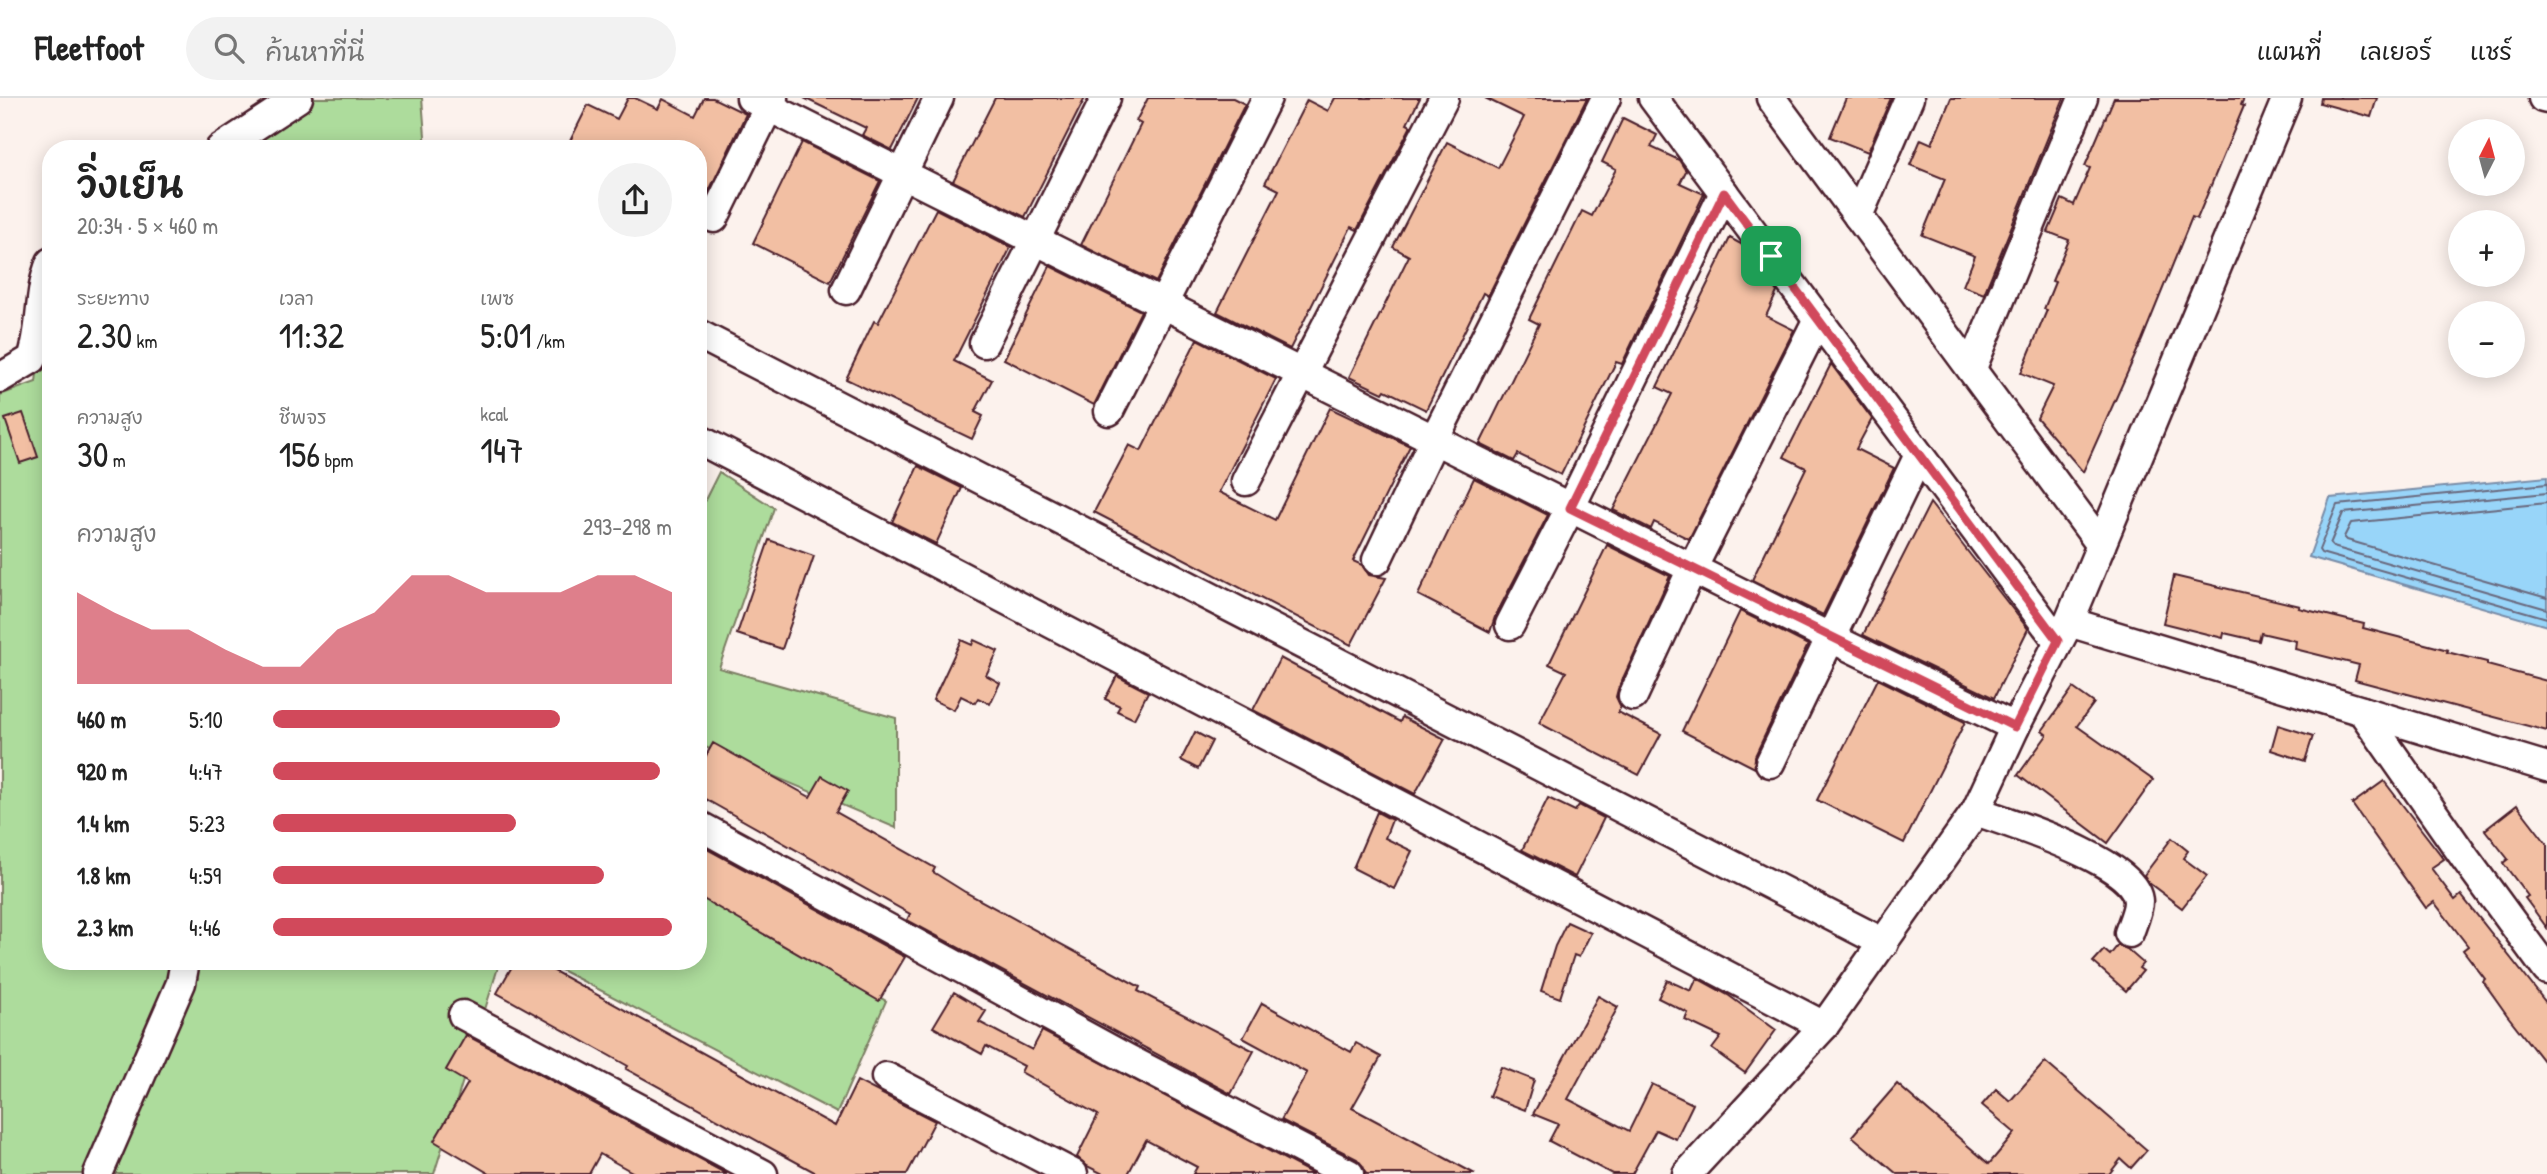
<!DOCTYPE html>
<html lang="th">
<meta charset="utf-8">
<style>
body{margin:0;font-family:"Patrick Hand","Playpen Sans Thai",sans-serif;background:#f2f2f2;color:#222;height:100vh;display:flex;flex-direction:column;font-size:26px;white-space:nowrap}
*{box-sizing:border-box;margin:0}
p{font-size:23px;color:#767676}
.icon{flex:none;width:38px;height:38px;fill:none;stroke:currentColor;stroke-width:2;stroke-linecap:round;stroke-linejoin:round}
.map{position:relative;flex:1;overflow:hidden}
.drawer{position:absolute;left:42px;top:42px;width:665px;height:830px;display:flex;flex-direction:column;background:#fff;border-radius:28px;box-shadow:0 4px 18px #0003}
.drawer>*{flex:none}
.needle{width:46px;rotate:6deg}
.tools{position:absolute;left:2448px;top:21px;display:grid;gap:14px}
.tools a{display:grid;place-items:center;width:77px;height:77px;border-radius:50%;background:#fff;box-shadow:0 4px 18px #0003;font-size:35px}
.pin{position:absolute;display:grid;place-items:center;width:60px;height:60px;color:#fff;margin:-30px;border-radius:14px;box-shadow:0 4px 10px #0006}
.round{display:grid;place-items:center;flex:none;width:74px;height:74px;border-radius:37px;background:#f2f2f2}
.headline{display:flex;align-items:center;justify-content:space-between;height:119px;padding:0 35px}
h1{font-size:38px;font-weight:600;line-height:52px}
.metrics{display:grid;grid-template-columns:repeat(3,1fr);gap:10px;height:119px;padding:7px 35px}
.metrics div{display:grid;align-content:center}
.metrics b{font-size:35px;font-weight:600}
.metrics small{font-size:19px;font-weight:400}
.metrics p{font-size:19px}
.chart{height:196px;padding:14px 35px}
.chart p{display:flex;justify-content:space-between}
.chart svg{width:100%;height:126px;margin-top:7px;fill:#d1495b;opacity:.7}
ul{padding:0 35px;list-style:none;font-size:23px}
li{display:grid;grid-template-columns:112px 84px 1fr;align-items:center;height:52px}
li i{height:18px;border-radius:9px;background:#d1495b}
header{display:flex;align-items:center;gap:42px;box-sizing:border-box;height:98px;padding:0 35px;background:#fff;border-bottom:2px solid #e0e0e0}
header strong{font-size:33px}
nav{display:flex;gap:38px;margin-inline-start:auto;font-size:24px}
.search{width:490px;height:63px;background:#f2f2f2;display:flex;align-items:center;gap:18px;box-sizing:border-box;padding:0 24px;border-radius:38px;color:#767676;font-size:26px}
.map>svg:first-child{display:block}
.green{fill:#addc9c;stroke:#7c7e64;stroke-width:2}
.water{fill:#98d5f9;stroke:#798ca7;stroke-width:2}
.lines{fill:none;stroke-linecap:round;stroke-linejoin:round}
.shore{stroke:#69687d;stroke-width:2}
.building{fill:#f2bfa3;stroke:#4a1f2b;stroke-width:2}
.minor-casing{stroke:#4a1f2b;stroke-width:33}
.minor{stroke:#fff;stroke-width:28}
.route-casing{stroke:#fff;stroke-width:14}
.route{stroke:#d1495b;stroke-width:9}
</style>
<header>
<strong>Fleetfoot</strong>
<div class="search"><svg class="icon" aria-label="search" viewBox="0 0 24 24"><circle cx="10" cy="10" r="6"/><path d="M15 15l6 6"/></svg>ค้นหาที่นี่</div>
<nav><a>แผนที่</a><a>เลเยอร์</a><a>แชร์</a></nav>
</header>
<div class="map">
<svg width="2547" height="1076" viewBox="0 0 2547 1076">
<rect width="100%" height="100%" fill="#fcf2ed"/>
<filter id="ink" filterUnits="userSpaceOnUse"><feTurbulence type="fractalNoise" baseFrequency=".0143" numOctaves="2"/><feDisplacementMap in="SourceGraphic" scale="14" xChannelSelector="R" yChannelSelector="G"/><feConvolveMatrix kernelMatrix="1 2 1 2 8 2 1 2 1" color-interpolation-filters="sRGB"/></filter>
<g filter="url(#ink)">
<g class="green">
<polygon points="300,0 422,0 426,51 223,51"/>
<polygon points="50,165 51,863 500,863 434,1076 0,1076 0,297 36,284"/>
<polygon points="719,374 774,410 719,570 896,620 896,730 698,646 698,416"/>
<polygon points="698,793 886,903 837,1015 544,863 698,863"/>
</g>
<polygon class="water" points="2547,379 2547,528 2309,459 2330,400"/>
<g class="lines">
<g class="shore">
<polyline points="2547,386 2337,407 2319,452 2321,455 2547,520"/>
<polyline points="2547,395 2343,415 2330,446 2333,449 2547,511"/>
<polyline points="2547,405 2351,425 2344,439 2347,442 2547,500"/>
</g>
</g>
<g class="building">
<polygon points="628,0 635,0 658,11 663,1 695,18 704,0 713,0 746,16 698,116 698,51 566,51 588,7 617,21"/>
<polygon points="804,0 918,0 892,52 862,37 866,30"/>
<polygon points="995,0 1085,0 1025,119 953,83"/>
<polygon points="1148,0 1233,0 1245,6 1156,184 1081,147 1141,26 1136,23"/>
<polygon points="1335,0 1420,0 1407,26 1411,28 1357,132 1351,129 1290,251 1217,214 1279,92 1265,85 1307,2 1328,13"/>
<polygon points="1485,0 1587,0 1488,198 1483,195 1426,312 1385,292 1383,295 1349,279 1409,158 1393,149 1447,44 1498,70 1524,19"/>
<polygon points="1846,0 1891,0 1868,54 1830,39"/>
<polygon points="1951,0 2064,0 1984,196 1963,188 1975,158 1922,137 1945,81 1910,67 1921,41 1932,46"/>
<polygon points="2114,0 2244,0 2241,7 2244,8 2197,121 2192,119 2142,242 2083,374 2037,320 2053,288 2021,275 2047,212 2044,211 2055,184 2052,183 2069,142 2048,134 2062,101 2074,107 2090,70 2085,68"/>
<polygon points="2321,0 2377,0 2371,19 2320,5"/>
<polygon points="1623,20 1657,37 1651,49 1679,62 1686,73 1680,85 1704,96 1622,266 1616,264 1561,377 1518,356 1514,363 1480,346 1539,226 1529,221 1582,113 1592,118 1616,71 1602,64"/>
<polygon points="802,44 880,83 830,184 753,145"/>
<polygon points="936,111 1011,149 954,263 992,282 975,314 983,318 972,341 846,281 874,223 878,225"/>
<polygon points="1730,140 1741,146 1777,194 1766,218 1794,232 1689,441 1654,424 1651,431 1613,412 1672,296 1657,289"/>
<polygon points="1050,168 1141,213 1094,307 1004,261"/>
<polygon points="1197,241 1276,281 1219,394 1275,422 1330,310 1410,348 1353,463 1362,467 1369,477 1386,480 1351,547 1094,414 1129,347 1141,353"/>
<polygon points="1831,266 1872,321 1856,351 1894,370 1823,517 1752,482 1806,370 1784,359"/>
<polygon points="23,315 38,359 20,365 5,321"/>
<polygon points="918,368 962,390 936,446 892,424"/>
<polygon points="1474,380 1548,417 1495,519 1490,534 1418,497"/>
<polygon points="1930,405 2028,531 1994,600 1863,537"/>
<polygon points="769,442 814,458 782,551 737,536"/>
<polygon points="1607,447 1670,478 1618,591 1616,599 1621,609 1618,614 1661,636 1639,677 1539,625 1566,574 1549,566"/>
<polygon points="2174,478 2300,508 2299,510 2364,526 2363,530 2448,552 2447,554 2487,564 2487,567 2547,583 2547,633 2355,582 2359,567 2295,551 2296,543 2261,535 2259,543 2224,535 2223,540 2163,525"/>
<polygon points="1740,513 1808,547 1755,658 1755,670 1682,633"/>
<polygon points="961,542 972,547 974,542 998,553 986,577 1000,585 990,606 978,600 975,605 961,598 954,612 933,602"/>
<polygon points="1280,560 1400,624 1402,619 1445,641 1415,696 1253,612"/>
<polygon points="1117,578 1148,594 1134,621 1117,613 1120,608 1105,601"/>
<polygon points="1878,581 1965,624 1904,745 1817,702"/>
<polygon points="2073,590 2094,605 2077,628 2153,682 2108,745 2018,677 2047,637 2042,633"/>
<polygon points="2278,627 2313,638 2305,663 2271,652"/>
<polygon points="1195,634 1212,643 1198,671 1181,662"/>
<polygon points="713,645 810,699 822,678 848,693 836,714 935,770 933,774 965,794 1140,889 1138,893 1254,953 1231,996 907,822 910,816 698,697 698,672"/>
<polygon points="2384,683 2444,761 2431,770 2455,802 2461,797 2547,906 2547,968 2507,917 2483,883 2485,881 2463,852 2468,848 2434,804 2426,810 2352,706"/>
<polygon points="1548,700 1575,713 1579,707 1604,720 1575,779 1522,752"/>
<polygon points="2517,707 2547,746 2547,830 2525,800 2528,798 2503,765 2508,761 2485,732"/>
<polygon points="1377,714 1392,722 1385,740 1412,753 1394,791 1353,770"/>
<polygon points="2172,740 2188,753 2183,760 2207,778 2182,810 2149,785 2144,777"/>
<polygon points="698,746 905,859 879,903 698,798"/>
<polygon points="1567,824 1591,835 1579,859 1574,857 1560,900 1541,893 1555,848"/>
<polygon points="2118,847 2127,851 2143,865 2139,870 2143,873 2126,893 2093,864 2104,852 2110,857"/>
<polygon points="515,863 536,863 835,1028 857,983 935,1023 907,1076 818,1076 626,971 628,968 497,895"/>
<polygon points="1697,880 1728,897 1776,932 1745,975 1712,951 1721,939 1685,922 1688,915 1658,900 1667,882 1691,893"/>
<polygon points="954,894 986,913 979,924 1032,952 1042,933 1313,1076 1193,1076 1197,1069 1146,1042 1128,1076 1103,1076 1087,1068 1077,1059 1098,1017 1021,974 1024,968 986,948 982,956 933,929"/>
<polygon points="1598,898 1618,909 1568,1001 1629,1033 1652,986 1693,1006 1676,1041 1656,1032 1632,1076 1612,1076 1549,1043 1558,1026 1533,1016"/>
<polygon points="1262,905 1351,954 1356,945 1381,959 1352,1010 1475,1076 1366,1076 1363,1068 1357,1061 1281,1022 1307,975 1243,940"/>
<polygon points="466,937 727,1076 636,1076 600,1056 589,1076 490,1076 434,1043 468,985 446,972"/>
<polygon points="2045,964 2147,1052 2131,1070 2121,1061 2109,1076 1897,1076 1852,1038 1897,986 1989,1066 2015,1035 1982,1007 1996,991 2010,1003"/>
<polygon points="1501,969 1534,982 1525,1012 1489,998"/>
</g>
<g class="lines">
<g class="minor-casing">
<g id="minor">
<polyline points="751,0 1831,540 2015,629"/>
<polyline points="1653,0 2058,543"/>
<polyline points="1771,0 2101,447"/>
<polyline points="2543,0 2547,1"/>
<polyline points="220,51 298,0"/>
<polyline points="1858,118 1909,0"/>
<polyline points="714,120 773,0"/>
<polyline points="846,192 939,0"/>
<polyline points="698,236 1884,845"/>
<polyline points="984,245 1106,0"/>
<polyline points="1972,270 2083,0"/>
<path d="M0 280 32 261C43 230 38 195 51 164"/>
<polyline points="1109,313 1267,0"/>
<polyline points="698,341 1824,928"/>
<polyline points="1246,383 1444,0"/>
<polyline points="1377,462 1434,342 1606,0"/>
<polyline points="2069,524 2547,669"/>
<polyline points="1510,527 1570,410 1724,95"/>
<polyline points="1633,598 1692,471 1818,221"/>
<polyline points="2362,613 2465,760 2547,872"/>
<polyline points="1770,665 1919,357"/>
<path d="M1976 713C2009 725 2138 764 2138 804 2138 813 2132 826 2129 835"/>
<polyline points="698,727 1126,960 1349,1076"/>
<polyline points="463,917 763,1076"/>
<polyline points="886,979 1073,1076"/>
<polyline points="98,1076 181,885 185,863"/>
<polyline points="1687,1076 1824,928 1976,713 2015,629 2069,524 2287,0"/>
</g>
</g>
<use href="#minor" class="minor"/>
</g>
</g>
<g class="lines" filter="url(#ink)">
<g class="route-casing">
<polygon id="route" points="1724,95 2058,543 2015,629 1570,410"/>
</g>
<use href="#route" class="route"/>
</g>
</svg>
<div class="tools">
<a><svg class="needle" viewBox="-14 -14 28 28"><path d="M0-13l5 13h-10z" fill="#e53935"/><path d="M0 13l5-13h-10z" fill="#767676"/></svg></a>
<a>+</a>
<a>−</a>
</div>
<div class="pin" style="left:1771px;top:158px;background:#1e9e55"><svg class="icon" aria-label="arrive" viewBox="0 0 24 24"><path d="M6 21V4h12l-3 4 3 4H6"/></svg></div>
<section class="drawer">
<div class="headline"><div><h1>วิ่งเย็น</h1><p>20:34 · 5 × 460 m</p></div><a class="round"><svg class="icon" aria-label="share" viewBox="0 0 24 24"><path d="M12 15V3M7 8l5-5 5 5M5 13v7h14v-7"/></svg></a></div>
<div class="metrics">
<div><p>ระยะทาง</p><b>2.30<small> km</small></b></div>
<div><p>เวลา</p><b>11:32</b></div>
<div><p>เพซ</p><b>5:01<small> /km</small></b></div>
</div>
<div class="metrics">
<div><p>ความสูง</p><b>30<small> m</small></b></div>
<div><p>ชีพจร</p><b>156<small> bpm</small></b></div>
<div><p>kcal</p><b>147</b></div>
</div>
<div class="chart"><p><span>ความสูง</span>293–298 m</p>
<svg viewBox="0 0 160 44" preserveAspectRatio="none"><path d="M0 44V12L10 19L20 25L30 25L40 32L50 38L60 38L70 25L80 19L90 6L100 6L110 12L120 12L130 12L140 6L150 6L160 12V44z"/></svg>
</div>
<ul>
<li><b>460 m</b>5:10<i style="width:72%"></i></li>
<li><b>920 m</b>4:47<i style="width:97%"></i></li>
<li><b>1.4 km</b>5:23<i style="width:61%"></i></li>
<li><b>1.8 km</b>4:59<i style="width:83%"></i></li>
<li><b>2.3 km</b>4:46<i style="width:100%"></i></li>
</ul>
</section>
</div>
